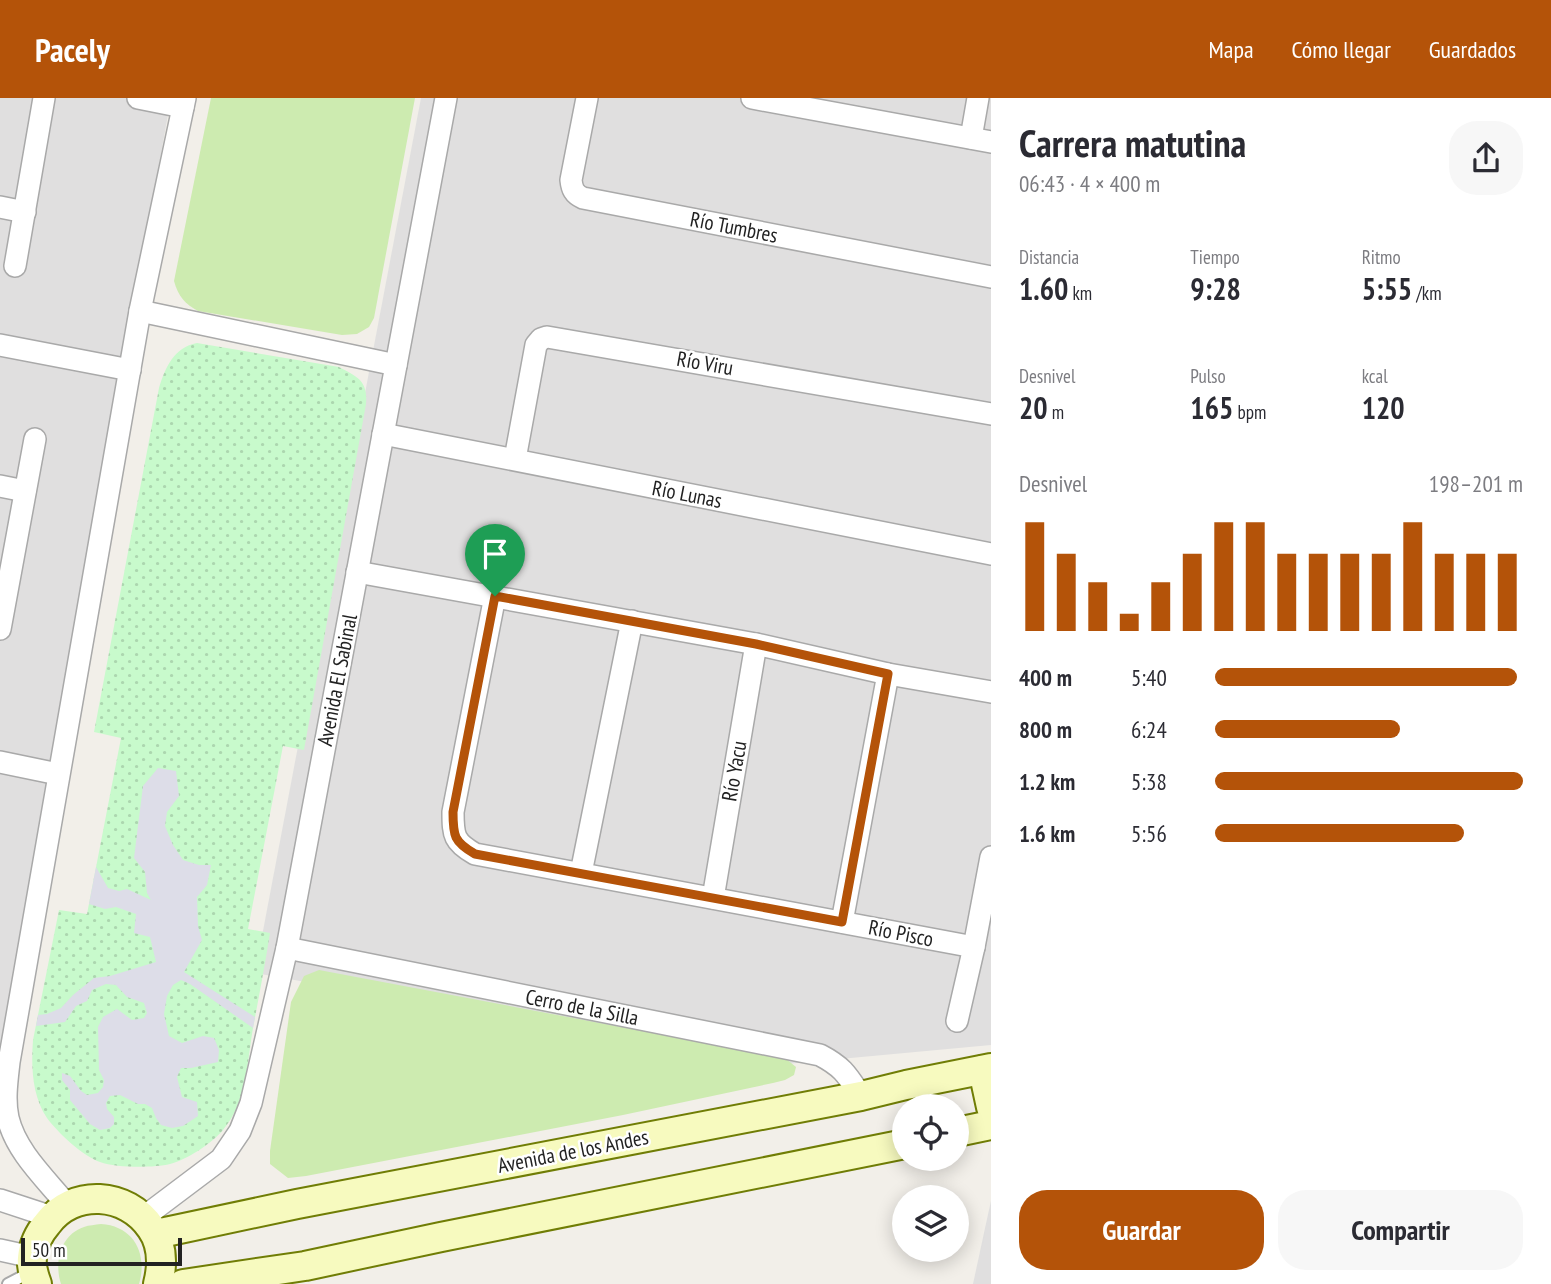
<!DOCTYPE html>
<html lang="es">
<meta charset="utf-8">
<style>
body{margin:0;font-family:"PT Sans Narrow",sans-serif;background:#f7f7f7;color:#2b2b33;height:100vh;display:flex;flex-direction:column;font-size:26px;white-space:nowrap}
*{box-sizing:border-box;margin:0}
p{font-size:23px;color:#7c7c81}
.icon{flex:none;width:38px;height:38px;fill:none;stroke:currentColor;stroke-width:2;stroke-linecap:round;stroke-linejoin:round}
.map{position:relative;flex:1;overflow:hidden}
.sheet{display:flex;flex-direction:column;background:#fff;width:560px}
.sheet>*{flex:none}
.controls{position:absolute;left:892px;top:996px;display:grid;gap:14px}
.controls a{display:grid;place-items:center;width:77px;height:77px;border-radius:50%;background:#fff;box-shadow:0 4px 18px #0003;font-size:35px}
.scale{position:absolute;left:21px;bottom:18px;width:161px;box-sizing:border-box;padding-left:7px;border:4px solid #222;border-top:0;font-size:19px;line-height:24px;white-space:nowrap;color:#222;-webkit-text-stroke:5px #fff;paint-order:stroke}
.pin{position:absolute;display:grid;place-items:center;width:60px;height:60px;color:#fff;margin:-72px -30px;border-radius:50% 50% 50% 0;rotate:-45deg;box-shadow:0 0 7px #0007}
.pin .icon{rotate:45deg}
.round{display:grid;place-items:center;flex:none;width:74px;height:74px;border-radius:28px;background:#f7f7f7}
.summary{display:flex;align-items:center;justify-content:space-between;height:119px;padding:0 28px}
h1{font-size:38px;font-weight:800;line-height:52px}
.stats{display:grid;grid-template-columns:repeat(3,1fr);gap:10px;height:119px;padding:7px 28px}
.stats div{display:grid;align-content:center}
.stats b{font-size:30px;font-weight:800}
.stats small{font-size:19px;font-weight:400}
.stats p{font-size:19px}
.chart{height:196px;padding:14px 28px}
.chart p{display:flex;justify-content:space-between}
.chart svg{width:100%;height:126px;margin-top:7px;stroke:#b45309;stroke-width:6}
.cta{display:flex;gap:14px;margin-top:auto;padding:14px 28px}
.cta a{flex:1;height:80px;border-radius:28px;background:#b45309;color:#fff;font-size:28px;font-weight:800;line-height:80px;text-align:center}
.cta a+a{background:#f7f7f7;color:#2b2b33}
ul{padding:0 28px;list-style:none;font-size:23px}
li{display:grid;grid-template-columns:112px 84px 1fr;align-items:center;height:52px}
li i{height:18px;border-radius:9px;background:#b45309}
header{display:flex;align-items:center;gap:42px;box-sizing:border-box;height:98px;padding:0 35px;background:#b45309;color:#fff}
header strong{font-size:33px}
nav{display:flex;gap:38px;margin-inline-start:auto;font-size:24px}
main{display:flex;flex:1;min-height:0}
.map>svg:first-child{display:block}
.residential{fill:#e0dfdf}
.grass{fill:#cdebb0}
.park{fill:url(#park-dots)}
.plaza{fill:#dddde8}
.lines{fill:none;stroke-linecap:round;stroke-linejoin:round}
.lane-casing{stroke:#a9a9a9;stroke-width:14}
.street-casing{stroke:#a9a9a9;stroke-width:24}
.secondary-casing{stroke:#707d05;stroke-width:32}
.lane{stroke:#fff;stroke-width:10}
.street{stroke:#fff;stroke-width:21}
.secondary{stroke:#f7fabf;stroke-width:28}
.route-casing{stroke:#fff;stroke-width:14}
.route{stroke:#b45309;stroke-width:9}
.labels{text-anchor:middle;dominant-baseline:central;stroke-width:5;stroke-linejoin:round;paint-order:stroke}
.street-label{font-size:21px;fill:#222;stroke:#fff}
</style>
<header>
<strong>Pacely</strong>
<nav><a>Mapa</a><a>Cómo llegar</a><a>Guardados</a></nav>
</header>
<main>
<div class="map">
<svg width="991" height="1186" viewBox="0 0 991 1186">
<defs>
<pattern id="park-dots" width="8" height="8" patternUnits="userSpaceOnUse" patternTransform="scale(1.75)"><rect width="8" height="8" fill="#c8facc"/><path d="M2 2h.1M6 6h.1" fill="none" stroke="#acd6af" stroke-width="1.8" stroke-linecap="round"/></pattern>
</defs>
<rect width="100%" height="100%" fill="#f2efe9"/>
<g class="residential">
<polygon points="0,0 171,0 0,949"/>
<polygon points="421,0 991,0 991,947 775,967 255,875"/>
<polygon points="991,1103 991,1186 973,1186 987,1121"/>
</g>
<g class="grass">
<path d="M211 0H415L374 220 369 229 357 236 342 237 198 213C185 206 178 198 174 183Z"/>
<polygon points="319,872 785,960 796,969 794,977 785,982 773,985 623,1017 306,1078 288,1080 270,1066 270,1053 291,904 304,878"/>
<path d="M101 1126C134 1128 148 1156 139 1186H61C54 1165 60 1137 84 1129 89 1127 95 1127 101 1126Z"/>
</g>
<path class="park" d="M197 245 339 269C358 279 368 283 366 306L304 652 283 648 248 831 270 835C265 867 259 898 253 930 247 964 247 1004 223 1032 211 1046 188 1061 170 1066 153 1070 117 1070 100 1064 83 1058 58 1035 47 1020 32 998 31 968 33 942L59 812 87 816 121 640 94 634 159 290C165 270 174 249 197 245Z"/>
<polygon class="plaza" points="158,670 176,673 179,698 167,714 165,728 173,747 183,762 199,767 211,767 207,787 197,799 198,828 202,842 184,874 255,919 253,930 190,886 181,882 173,887 167,898 164,916 169,938 182,945 203,938 214,940 219,952 218,964 191,970 181,970 177,979 182,999 197,1004 198,1018 183,1028 172,1030 161,1027 156,1020 152,1010 145,1006 138,1006 120,997 110,998 106,1005 107,1011 114,1019 114,1026 110,1030 100,1032 90,1026 70,1002 70,992 62,982 62,975 70,978 81,993 87,997 98,995 103,989 104,982 99,972 98,929 103,919 117,911 132,922 144,920 147,915 144,905 127,899 116,887 106,886 92,892 87,903 76,908 65,924 36,928 38,917 47,916 61,910 73,897 94,880 110,878 156,864 150,839 134,835 136,816 116,809 105,811 89,806 96,769 108,790 119,793 127,791 151,802 147,795 145,774 134,760 143,688"/>
<g class="lines">
<g class="lane-casing">
<polyline id="lane" points="8,1186 31,1174"/>
</g>
<g class="street-casing">
<g id="street">
<polyline points="138,0 183,9"/>
<path d="M587 0 571 82C572 91 574 96 583 100L991 179"/>
<polyline points="752,0 991,44"/>
<polyline points="971,40 978,0"/>
<polyline points="0,109 25,114"/>
<polyline points="15,168 44,0"/>
<polyline points="140,213 396,267"/>
<polyline points="0,247 130,272"/>
<polyline points="383,336 991,456"/>
<polyline points="515,361 536,247 541,241 547,239 991,316"/>
<polyline points="0,388 25,393"/>
<polyline points="357,474 756,546 888,576 991,594"/>
<path d="M495 498 453 714C453 738 454 744 475 756L974 849"/>
<polyline points="0,531 35,341"/>
<polyline points="0,664 58,676"/>
<polyline points="581,775 632,523"/>
<polyline points="713,800 756,546"/>
<polyline points="842,824 888,576"/>
<path d="M287 850 820 957C843 969 847 977 861 998"/>
<polyline points="957,923 974,849 991,759"/>
<polyline points="0,1102 52,1119"/>
<path d="M67 1107C46 1081 16 1054 8 1020 4 1002 7 982 9 964L140 213 185 0"/>
<polyline points="144,1119 221,1061 240,1033 251,1005 287,850 446,0"/>
<polyline points="0,1152 32,1159"/>
</g>
</g>
<g class="secondary-casing">
<g id="secondary">
<polyline points="983,972 991,1009"/>
<polyline points="957,1034 991,1027"/>
<polyline points="156,1136 297,1106 861,998 906,987 991,970"/>
<path d="M37 1186C34 1178 31 1168 32 1160 33 1148 39 1135 47 1126 73 1090 127 1094 151 1130 163 1147 163 1166 158 1186"/>
<polyline points="183,1186 305,1168 441,1139 905,1046"/>
</g>
</g>
<use href="#lane" class="lane"/>
<use href="#street" class="street"/>
<use href="#secondary" class="secondary"/>
</g>
<g class="lines">
<g class="route-casing">
<path id="route" d="M495 498 756 546 888 576 842 824 475 756C454 744 453 738 453 714Z"/>
</g>
<use href="#route" class="route"/>
</g>
<g class="labels">
<g class="street-label">
<text transform="translate(734 129) rotate(11)">Río Tumbres</text>
<text transform="translate(705 265) rotate(10)">Río Viru</text>
<text transform="translate(687 396) rotate(11)">Río Lunas</text>
<text transform="translate(337 582) rotate(-79)">Avenida El Sabinal</text>
<text transform="translate(734 673) rotate(-80)">Río Yacu</text>
<text transform="translate(901 835) rotate(11)">Río Pisco</text>
<text transform="translate(582 909) rotate(11)">Cerro de la Silla</text>
<text transform="translate(573 1053) rotate(-11)">Avenida de los Andes</text>
</g>
</g>
</svg>
<div class="controls">
<a><svg class="icon" aria-label="locate" viewBox="0 0 24 24"><circle cx="12" cy="12" r="6"/><path d="M12 2v4M12 18v4M2 12h4M18 12h4"/></svg></a>
<a><svg class="icon" aria-label="layers" viewBox="0 0 24 24"><path d="M12 4l9 5-9 5-9-5zM3 14l9 5 9-5"/></svg></a>
</div>
<div class="scale">50 m</div>
<div class="pin" style="left:495px;top:498px;background:#1e9e55"><svg class="icon" aria-label="arrive" viewBox="0 0 24 24"><path d="M6 21V4h12l-3 4 3 4H6"/></svg></div>
</div>
<section class="sheet">
<div class="summary"><div><h1>Carrera matutina</h1><p>06:43 · 4 × 400 m</p></div><a class="round"><svg class="icon" aria-label="share" viewBox="0 0 24 24"><path d="M12 15V3M7 8l5-5 5 5M5 13v7h14v-7"/></svg></a></div>
<div class="stats">
<div><p>Distancia</p><b>1.60<small> km</small></b></div>
<div><p>Tiempo</p><b>9:28</b></div>
<div><p>Ritmo</p><b>5:55<small> /km</small></b></div>
</div>
<div class="stats">
<div><p>Desnivel</p><b>20<small> m</small></b></div>
<div><p>Pulso</p><b>165<small> bpm</small></b></div>
<div><p>kcal</p><b>120</b></div>
</div>
<div class="chart"><p><span>Desnivel</span>198–201 m</p>
<svg viewBox="0 0 160 44" preserveAspectRatio="none"><path d="M5 44V6M15 44V17M25 44V27M35 44V38M45 44V27M55 44V17M65 44V6M75 44V6M85 44V17M95 44V17M105 44V17M115 44V17M125 44V6M135 44V17M145 44V17M155 44V17"/></svg>
</div>
<ul>
<li><b>400 m</b>5:40<i style="width:98%"></i></li>
<li><b>800 m</b>6:24<i style="width:60%"></i></li>
<li><b>1.2 km</b>5:38<i style="width:100%"></i></li>
<li><b>1.6 km</b>5:56<i style="width:81%"></i></li>
</ul>
<div class="cta"><a>Guardar</a><a>Compartir</a></div>
</section>
</main>
